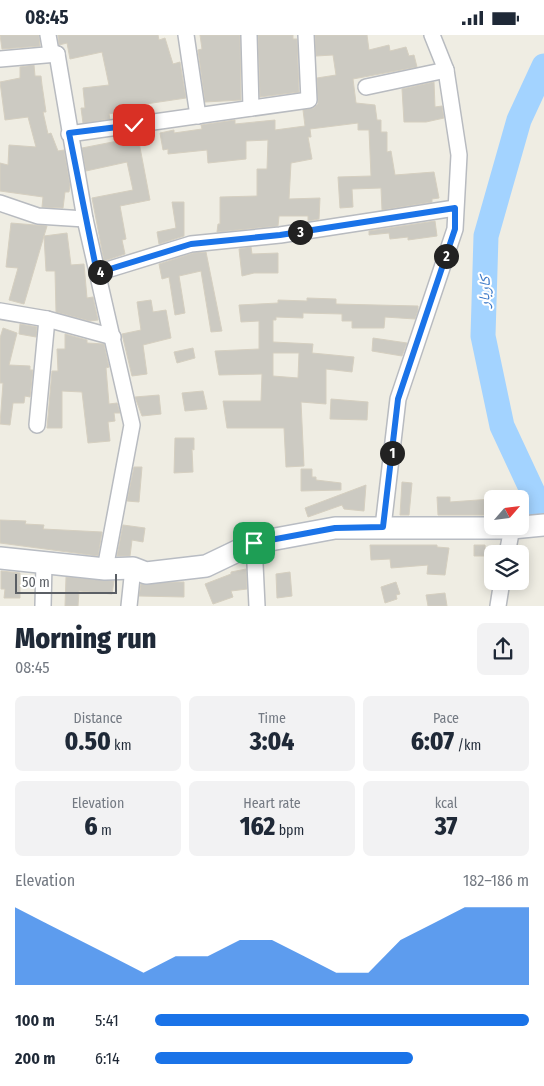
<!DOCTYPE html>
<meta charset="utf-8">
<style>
body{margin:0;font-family:"Fira Sans Condensed","Noto Naskh Arabic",sans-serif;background:#f2f2f3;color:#1f2937;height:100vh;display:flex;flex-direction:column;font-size:19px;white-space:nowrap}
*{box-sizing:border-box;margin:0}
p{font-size:16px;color:#747a83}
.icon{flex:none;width:28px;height:28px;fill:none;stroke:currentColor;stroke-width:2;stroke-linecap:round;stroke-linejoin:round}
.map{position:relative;height:571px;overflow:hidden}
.details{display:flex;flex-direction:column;background:#fff;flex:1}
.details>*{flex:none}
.needle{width:32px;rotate:62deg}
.controls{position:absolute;left:484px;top:455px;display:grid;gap:10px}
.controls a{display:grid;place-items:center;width:45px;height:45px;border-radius:8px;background:#fff;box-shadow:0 2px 12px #0003;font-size:25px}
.scale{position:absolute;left:15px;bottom:12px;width:102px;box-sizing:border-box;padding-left:5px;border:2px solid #5b5f65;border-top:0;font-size:14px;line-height:18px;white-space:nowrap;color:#5b5f65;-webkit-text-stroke:4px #fff;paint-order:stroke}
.pin{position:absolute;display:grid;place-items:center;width:42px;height:42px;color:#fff;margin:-21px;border-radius:10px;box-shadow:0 2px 8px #0006}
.km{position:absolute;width:25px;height:25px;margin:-12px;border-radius:50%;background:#222;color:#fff;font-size:14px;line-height:25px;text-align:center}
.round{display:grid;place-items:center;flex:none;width:52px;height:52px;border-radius:8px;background:#f2f2f3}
.summary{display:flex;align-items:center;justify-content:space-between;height:85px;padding:0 15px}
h1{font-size:28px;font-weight:800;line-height:38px}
.metrics{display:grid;grid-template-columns:repeat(3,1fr);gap:8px;height:85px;padding:5px 15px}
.metrics div{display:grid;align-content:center;border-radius:8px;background:#f2f2f3;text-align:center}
.metrics b{font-size:25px;font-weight:800}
.metrics small{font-size:14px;font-weight:400}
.metrics p{font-size:14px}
.chart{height:140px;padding:10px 15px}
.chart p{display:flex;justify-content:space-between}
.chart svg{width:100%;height:90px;margin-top:5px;fill:#1a73e8;opacity:.7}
ul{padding:0 15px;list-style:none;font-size:16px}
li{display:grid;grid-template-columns:80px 60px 1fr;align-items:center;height:38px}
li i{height:12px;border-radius:6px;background:#1a73e8}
.status{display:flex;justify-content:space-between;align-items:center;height:35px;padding:0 25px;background:#fff;direction:ltr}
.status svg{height:14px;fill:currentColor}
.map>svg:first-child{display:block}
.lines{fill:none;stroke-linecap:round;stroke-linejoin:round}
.river{stroke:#a3d3ff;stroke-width:25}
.building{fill:#cccac2;stroke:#d5cfc0;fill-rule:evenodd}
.street-casing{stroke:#b8bbc0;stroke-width:18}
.secondary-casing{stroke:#b8bcc3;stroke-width:24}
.street{stroke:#fff;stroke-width:15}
.secondary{stroke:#fff;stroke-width:21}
.route-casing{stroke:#fff;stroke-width:10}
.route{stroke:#1a73e8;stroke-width:6}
.labels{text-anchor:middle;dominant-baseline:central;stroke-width:4;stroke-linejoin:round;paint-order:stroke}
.water-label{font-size:16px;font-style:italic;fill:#3776c6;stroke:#fff}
</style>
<div class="status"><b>08:45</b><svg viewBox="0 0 49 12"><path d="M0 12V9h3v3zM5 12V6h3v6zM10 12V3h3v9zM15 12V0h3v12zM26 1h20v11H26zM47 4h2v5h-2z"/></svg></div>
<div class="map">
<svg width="544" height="571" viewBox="0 0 544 571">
<rect width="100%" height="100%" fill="#efede3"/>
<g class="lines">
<polyline class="river" points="544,31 519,85 486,201 483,301 502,391 544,481"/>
</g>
<g class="building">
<polygon points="0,0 39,0 40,11 2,14"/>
<polygon points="58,0 158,0 159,5 165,3 173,29 180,27 186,63 119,73 119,77 109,79 110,84 83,88 81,73 85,73 83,53 109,50 102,17 70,24 67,8 59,10"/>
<polygon points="200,0 240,0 241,65 205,67 198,15 202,14"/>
<polygon points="258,0 293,0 293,4 297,4 299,57 260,62"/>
<polygon points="315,0 367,0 369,15 389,10 390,16 406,12 409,21 414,20 417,32 353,44 356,68 375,70 377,85 381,85 381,97 387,97 387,117 391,116 395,140 434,137 439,163 432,164 432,167 382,175 381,153 352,154 353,172 340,173 338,142 371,141 369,95 358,95 358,88 310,94 311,102 308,102 312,124 291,128 289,164 320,163 319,184 308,186 308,181 279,181 278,191 217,197 218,189 220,189 220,162 257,161 257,134 267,134 268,105 246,106 246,124 208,128 207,115 168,119 168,114 163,115 160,98 174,95 174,98 202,94 201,90 235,85 235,89 275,85 275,95 305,91 303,75 314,73 318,69 317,43 336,40 333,20 316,21"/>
<polygon points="34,30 35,41 41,41 42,50 46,77 43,77 48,99 51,98 58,116 64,115 70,150 69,157 65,157 63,173 42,172 43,162 0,156 0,128 8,130 9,110 36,112 28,82 5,85 0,47 20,43 20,32"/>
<polygon points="434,47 435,72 442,71 444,83 426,87 404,87 402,54"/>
<polygon points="138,102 150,165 120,171 126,204 122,205 125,219 104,226 92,163 133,155 127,127 86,136 82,113"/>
<polygon points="172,167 184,167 184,201 159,209 157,197 176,193"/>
<polygon points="435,186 437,201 408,205 408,202 390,204 389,198 369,200 369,196"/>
<polygon points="11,188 47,191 44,201 67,198 71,230 84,229 87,263 93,262 98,285 90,286 56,277 55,236 46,236 44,201 24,269 9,265 18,233 6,232"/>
<polygon points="251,212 252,219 278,218 278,238 254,238 242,241 239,214"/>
<polygon points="206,217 222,296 211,297 201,236 179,241 185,278 175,280 169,242 162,244 159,229 193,218"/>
<path d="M307 263 336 264V269L418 271V275L415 284 385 282 384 293H352V286H342V279L303 278V283L276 282V285H273V307L313 309 312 318 354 322 352 337 326 334V369L301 367 304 431 286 432 284 393H227L223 366H261L262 339 219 340 215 316 259 314V286L241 287 239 270 278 268V265L307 266ZM273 318H299L298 343 273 341Z"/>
<polygon points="151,265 153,277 166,275 171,303 143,310 147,339 132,341 122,299 141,295 137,267"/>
<polygon points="20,289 37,292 36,302 19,299"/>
<polygon points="3,293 17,298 9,330 30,331 30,335 33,335 30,362 25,361 24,368 13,368 10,390 0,389 3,348 0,348 0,303"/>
<polygon points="65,299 87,305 87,308 104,309 109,332 106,333 109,369 117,368 120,378 114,378 115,386 108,387 110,406 88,408 82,357 62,356 62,393 47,393 52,336 58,336 57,314 65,314"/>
<polygon points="373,303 407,308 402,321 372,316"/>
<polygon points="193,313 195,323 177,328 174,317"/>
<polygon points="203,356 207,374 185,376 182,358"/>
<polygon points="159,360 161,379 142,381 135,362"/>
<polygon points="331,364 368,367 367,385 330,384"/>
<polygon points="175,403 194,403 194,415 192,414 193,437 174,438"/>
<polygon points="134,432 142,432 139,467 127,466"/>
<polygon points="301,434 312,434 312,442 316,442 316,445 341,448 341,455 301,456"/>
<polygon points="402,447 412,448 409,480 400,480"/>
<polygon points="366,450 364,476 344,474 342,470 308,482 305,473"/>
<polygon points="437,462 450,462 450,467 492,464 492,480 438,480"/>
<polygon points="0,485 26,486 25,489 44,490 43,494 102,497 98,521 0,508"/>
<polygon points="123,490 145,493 143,507 132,505 130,521 117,521"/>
<polygon points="370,510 437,510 437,512 449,513 445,540 427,539 428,530 391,533 390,524 371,525"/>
<polygon points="474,510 485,510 486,521 474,521"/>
<polygon points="246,534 247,554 231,556 233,562 213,569 205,549 231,539 231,537"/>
<polygon points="1,536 20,538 20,563 4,563 5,554 1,554"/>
<polygon points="290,537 292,561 277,563 276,539"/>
<polygon points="66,542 114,546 112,559 79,556 78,571 65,571"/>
<polygon points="175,547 184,547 184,562 139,561 141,549"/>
<polygon points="396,547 400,559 396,560 397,564 385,568 381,552"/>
<polygon points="445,558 447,571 428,571 426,560"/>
</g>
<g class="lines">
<g class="street-casing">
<g id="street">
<polyline points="48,0 51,17 57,19 85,184 132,390 105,534"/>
<polyline points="186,0 198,81"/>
<polyline points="249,0 251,73"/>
<polyline points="0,24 57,19"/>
<polyline points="366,52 446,35"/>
<polyline points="69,99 309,65 306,0"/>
<polyline points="0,168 38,181 85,184"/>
<polyline points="97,238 191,209 280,200 455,173"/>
<polyline points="0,276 47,284 113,302"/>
<polyline points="37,390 47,284"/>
<polyline points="383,492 398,364 455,194 459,120 446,35 432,0"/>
<polyline points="254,508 257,571"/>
<polyline points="507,519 512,493"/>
<polyline points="43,571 44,528"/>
<polyline points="129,571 133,533"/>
<polyline points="498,571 502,546"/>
</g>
</g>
<g class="secondary-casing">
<polyline id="secondary" points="0,523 105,534 133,533 146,538 206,531 254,508 335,493 512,493 544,490"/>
</g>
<use href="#street" class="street"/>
<use href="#secondary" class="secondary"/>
</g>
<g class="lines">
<g class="route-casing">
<polyline id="route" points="134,90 69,98 97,238 191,209 280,200 455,173 455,194 398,364 383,492 335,493 254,508"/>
</g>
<use href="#route" class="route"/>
</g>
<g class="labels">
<g class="water-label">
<text transform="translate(484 257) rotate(-88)">کاربار</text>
</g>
</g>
</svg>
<div class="controls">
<a><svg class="needle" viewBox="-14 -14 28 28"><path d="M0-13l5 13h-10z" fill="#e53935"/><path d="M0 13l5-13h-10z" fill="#747a83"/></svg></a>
<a><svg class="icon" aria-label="layers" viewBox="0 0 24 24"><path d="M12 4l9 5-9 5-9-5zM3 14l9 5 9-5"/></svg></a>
</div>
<div class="scale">50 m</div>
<div class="pin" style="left:254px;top:508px;background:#1e9e55"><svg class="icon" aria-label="arrive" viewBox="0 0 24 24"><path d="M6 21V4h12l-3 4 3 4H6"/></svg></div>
<div class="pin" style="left:134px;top:90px;background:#d93025"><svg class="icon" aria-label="check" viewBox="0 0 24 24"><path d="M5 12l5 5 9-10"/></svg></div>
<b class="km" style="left:392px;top:418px">1</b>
<b class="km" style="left:446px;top:221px">2</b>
<b class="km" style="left:300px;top:197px">3</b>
<b class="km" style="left:100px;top:237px">4</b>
</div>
<section class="details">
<div class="summary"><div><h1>Morning run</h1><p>08:45</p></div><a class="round"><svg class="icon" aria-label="share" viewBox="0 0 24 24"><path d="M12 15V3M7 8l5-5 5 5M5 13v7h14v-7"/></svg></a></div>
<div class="metrics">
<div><p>Distance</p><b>0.50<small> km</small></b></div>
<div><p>Time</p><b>3:04</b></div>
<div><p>Pace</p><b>6:07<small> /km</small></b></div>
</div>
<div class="metrics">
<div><p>Elevation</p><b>6<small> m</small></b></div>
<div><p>Heart rate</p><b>162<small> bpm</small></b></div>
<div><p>kcal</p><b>37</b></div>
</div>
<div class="chart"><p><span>Elevation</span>182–186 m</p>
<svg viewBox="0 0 160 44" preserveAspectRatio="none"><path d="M0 44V6L10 14L20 22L30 30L40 38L50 30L60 30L70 22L80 22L90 30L100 38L110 38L120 22L130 14L140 6L150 6L160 6V44z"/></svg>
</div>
<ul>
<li><b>100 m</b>5:41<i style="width:100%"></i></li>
<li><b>200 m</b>6:14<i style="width:69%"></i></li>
</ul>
</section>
